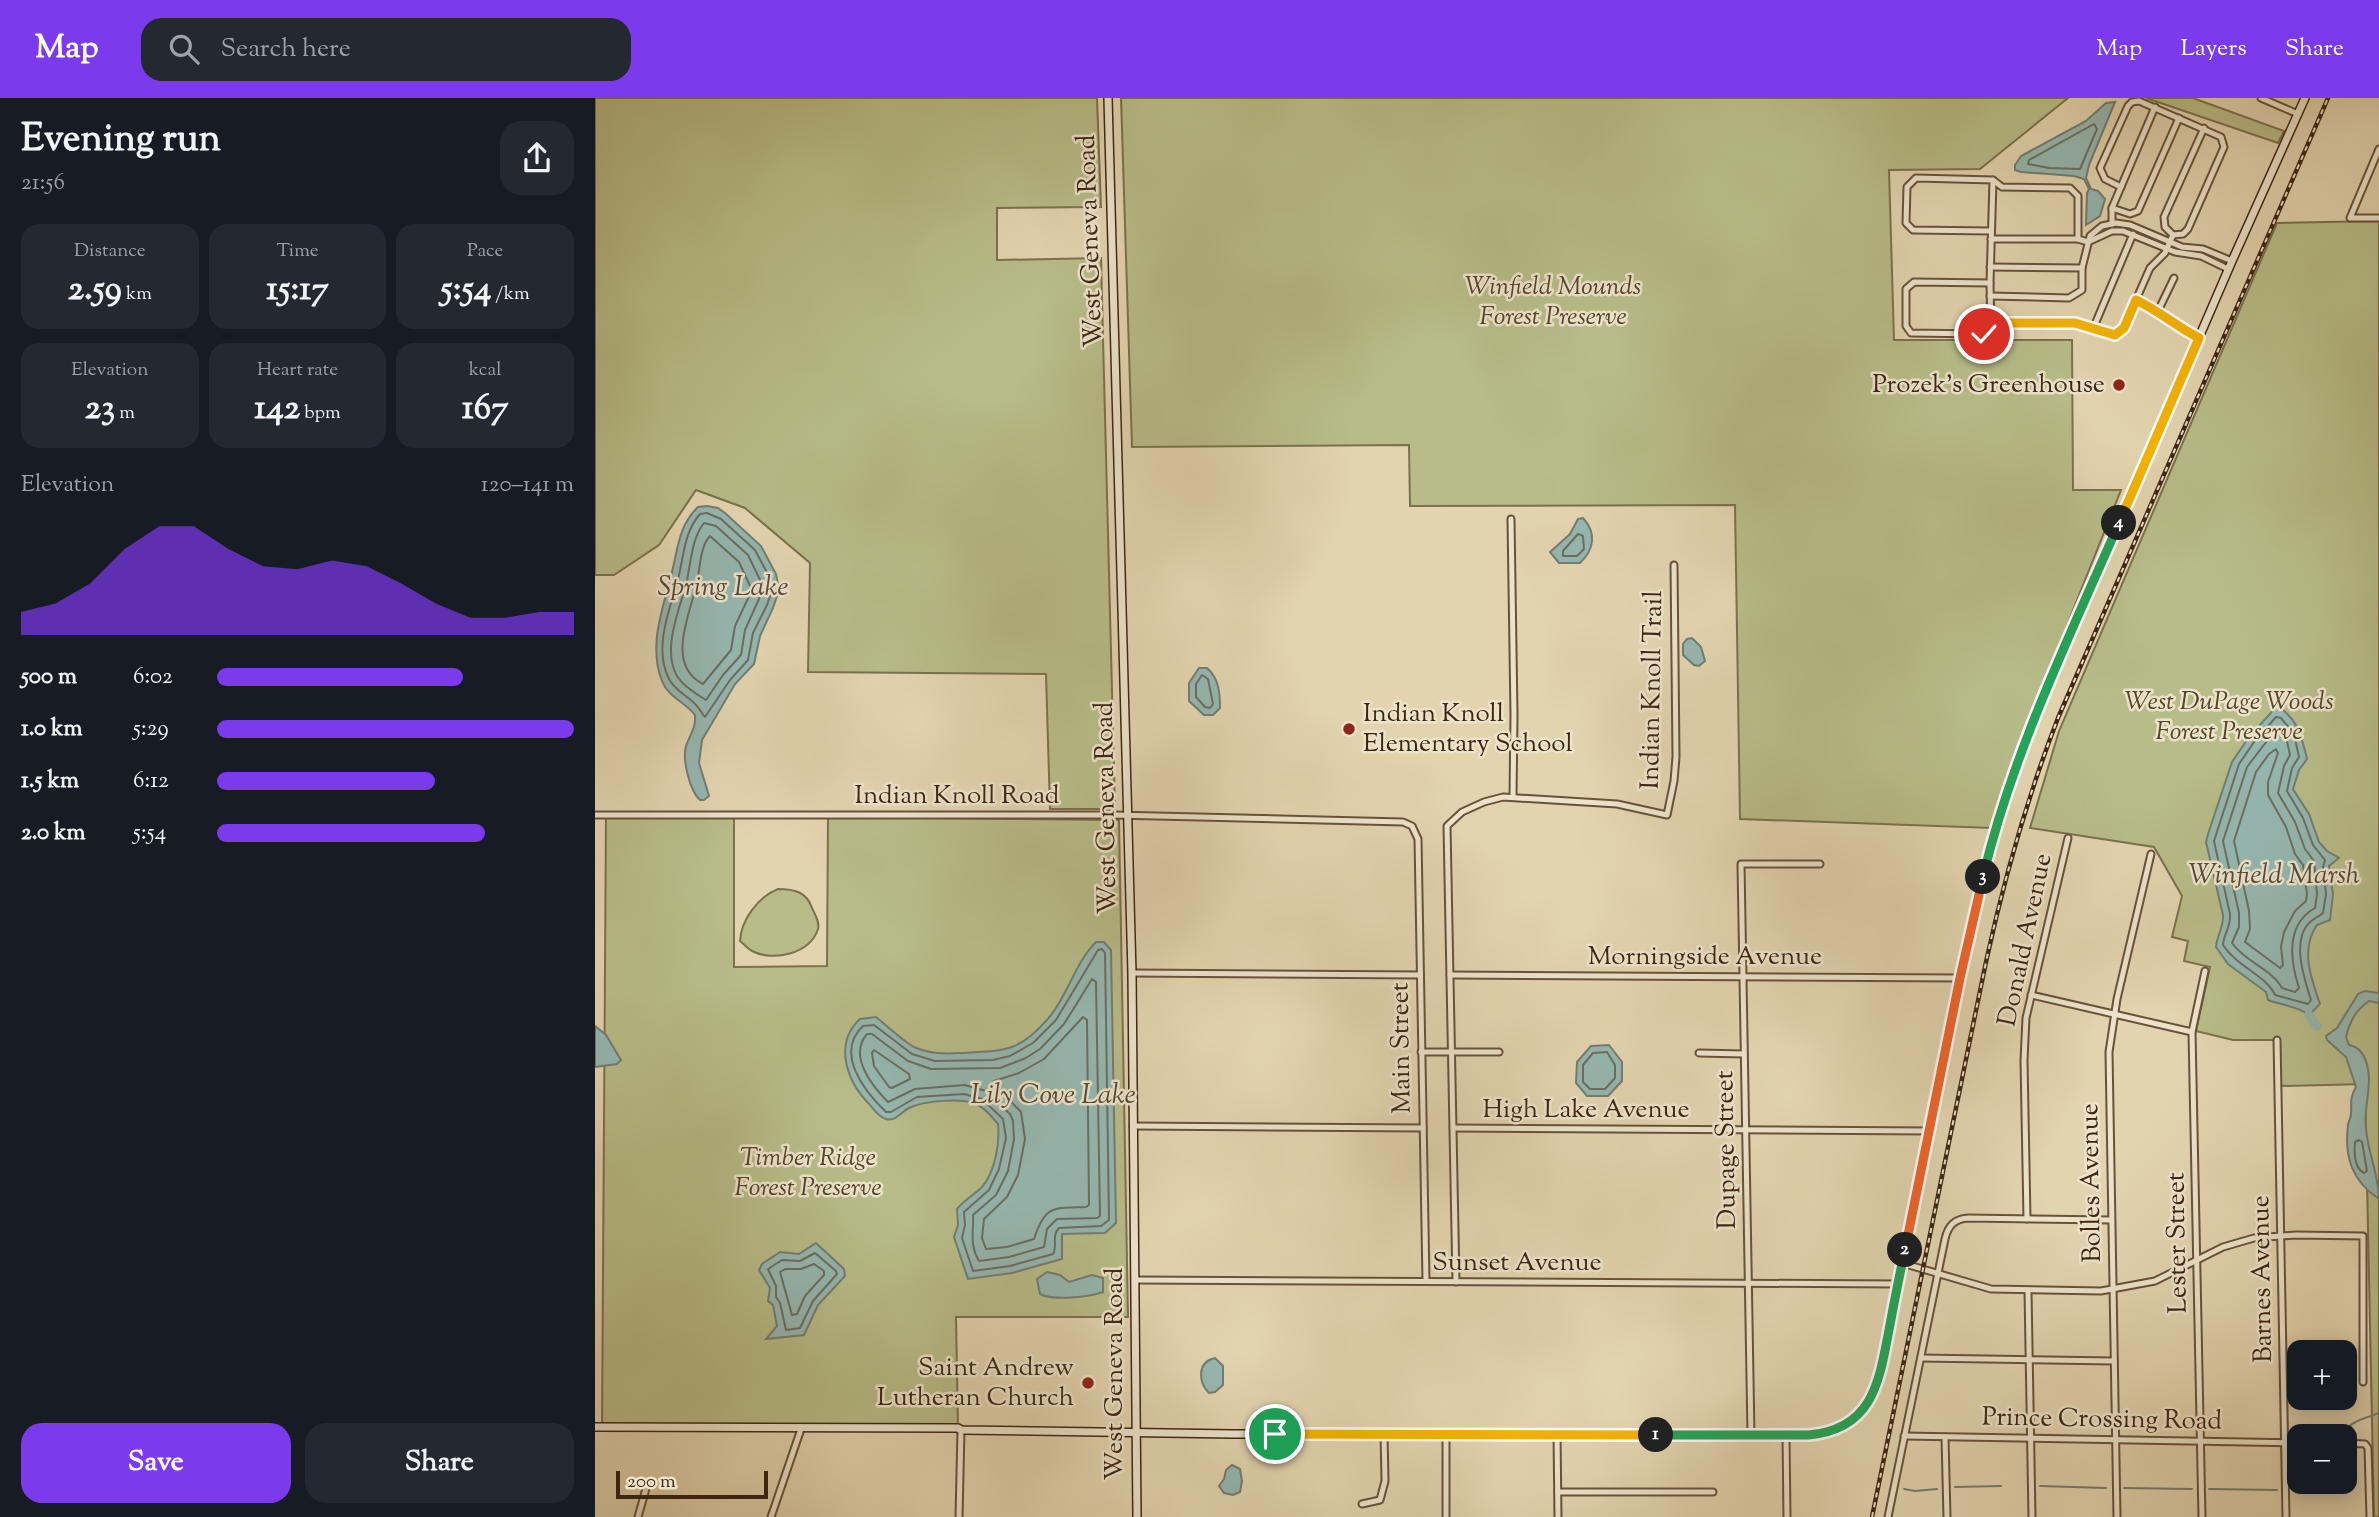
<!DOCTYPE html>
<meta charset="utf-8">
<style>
body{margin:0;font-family:"Sorts Mill Goudy",serif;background:#242831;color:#f1f3f6;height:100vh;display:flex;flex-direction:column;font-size:26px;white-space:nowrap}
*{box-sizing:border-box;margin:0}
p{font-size:23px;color:#9ea1a6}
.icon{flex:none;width:38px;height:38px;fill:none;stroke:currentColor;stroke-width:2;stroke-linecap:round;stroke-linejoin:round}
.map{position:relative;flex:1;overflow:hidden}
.side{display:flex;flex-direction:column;background:#171b24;width:595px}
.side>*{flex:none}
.fabs{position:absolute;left:1692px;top:1242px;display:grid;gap:14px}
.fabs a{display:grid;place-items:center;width:70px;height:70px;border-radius:14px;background:#171b24;box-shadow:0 4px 18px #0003;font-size:35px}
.scale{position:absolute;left:21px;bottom:18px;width:152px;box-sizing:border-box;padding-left:7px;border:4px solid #3f2613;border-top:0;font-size:19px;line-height:24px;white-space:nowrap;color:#3f2613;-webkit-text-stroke:5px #ece3cb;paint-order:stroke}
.pin{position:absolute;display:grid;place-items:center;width:60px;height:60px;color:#fff;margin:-30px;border:4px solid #fff;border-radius:50%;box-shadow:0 2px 7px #0007}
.km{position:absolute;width:35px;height:35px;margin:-18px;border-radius:50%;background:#222;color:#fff;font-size:19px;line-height:35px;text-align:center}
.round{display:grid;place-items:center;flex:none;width:74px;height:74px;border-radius:21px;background:#242831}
.overview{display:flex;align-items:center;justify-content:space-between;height:119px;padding:0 21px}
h1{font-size:38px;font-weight:800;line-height:52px}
.metrics{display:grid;grid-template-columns:repeat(3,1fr);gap:10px;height:119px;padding:7px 21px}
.metrics div{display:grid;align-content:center;border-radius:18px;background:#242831;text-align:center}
.metrics b{font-size:35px;font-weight:800}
.metrics small{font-size:19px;font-weight:400}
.metrics p{font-size:19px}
.chart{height:196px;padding:14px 21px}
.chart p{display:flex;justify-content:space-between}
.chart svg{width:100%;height:126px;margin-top:7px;fill:#7c3aed;opacity:.7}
.button{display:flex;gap:14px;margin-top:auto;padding:14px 21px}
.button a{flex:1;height:80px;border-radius:21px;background:#7c3aed;color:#fff;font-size:28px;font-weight:800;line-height:80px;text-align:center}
.button a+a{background:#242831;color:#f1f3f6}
ul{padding:0 21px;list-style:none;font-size:23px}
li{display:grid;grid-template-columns:112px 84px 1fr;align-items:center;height:52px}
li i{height:18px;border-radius:9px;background:#7c3aed}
header{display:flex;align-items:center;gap:42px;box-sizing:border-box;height:98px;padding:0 35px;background:#7c3aed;color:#fff}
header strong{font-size:33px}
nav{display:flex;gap:38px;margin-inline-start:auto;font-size:24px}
.search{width:490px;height:63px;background:#242831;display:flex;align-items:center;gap:18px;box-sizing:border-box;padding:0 24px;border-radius:21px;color:#9ea1a6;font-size:26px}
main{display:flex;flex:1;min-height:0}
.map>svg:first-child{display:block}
.green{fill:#b7bc88;stroke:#7b714e;stroke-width:2}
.water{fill:#95b7b0;stroke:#737d71;stroke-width:2}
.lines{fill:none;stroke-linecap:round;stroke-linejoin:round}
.shore{stroke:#6a6e62;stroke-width:2}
.stream{stroke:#737d71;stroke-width:2}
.river{stroke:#95b7b0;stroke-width:9}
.street-casing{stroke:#68523a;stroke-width:9}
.secondary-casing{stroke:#3f2613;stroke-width:10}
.street{stroke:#ece3cb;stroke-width:5}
.secondary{stroke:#ece3cb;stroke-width:7}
.rail-casing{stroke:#3f2613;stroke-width:4.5}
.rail{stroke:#ece3cb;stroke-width:2;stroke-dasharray:5;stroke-linecap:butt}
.split-1-casing{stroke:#fff;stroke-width:14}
.split-2-casing{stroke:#fff;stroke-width:14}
.split-3-casing{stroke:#fff;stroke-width:14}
.split-4-casing{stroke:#fff;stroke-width:14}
.split-5-casing{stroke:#fff;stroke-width:14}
.split-1{stroke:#f5b400;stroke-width:9}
.split-2{stroke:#22a559;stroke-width:9}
.split-3{stroke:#f0652b;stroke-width:9}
.split-4{stroke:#22a559;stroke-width:9}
.split-5{stroke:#f5b400;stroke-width:9}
.poi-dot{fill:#8f2418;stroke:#ece3cb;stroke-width:2.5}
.labels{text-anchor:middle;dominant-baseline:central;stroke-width:5;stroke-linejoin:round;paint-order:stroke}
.street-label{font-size:26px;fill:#3f2613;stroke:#ece3cb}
.park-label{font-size:26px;font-style:italic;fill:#57442a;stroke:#ece3cb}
.poi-label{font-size:26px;fill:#3f2613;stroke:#ece3cb;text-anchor:end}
.water-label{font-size:28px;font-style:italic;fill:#544a3a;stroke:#ece3cb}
</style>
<header>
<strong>Map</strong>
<div class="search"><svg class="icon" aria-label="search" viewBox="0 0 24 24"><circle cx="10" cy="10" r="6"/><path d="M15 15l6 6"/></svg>Search here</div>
<nav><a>Map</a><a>Layers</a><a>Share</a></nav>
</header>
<main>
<section class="side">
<div class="overview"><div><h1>Evening run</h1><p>21:56</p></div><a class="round"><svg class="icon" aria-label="share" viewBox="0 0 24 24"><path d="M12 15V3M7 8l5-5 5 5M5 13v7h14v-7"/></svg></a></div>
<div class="metrics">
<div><p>Distance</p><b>2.59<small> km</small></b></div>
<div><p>Time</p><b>15:17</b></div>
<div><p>Pace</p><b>5:54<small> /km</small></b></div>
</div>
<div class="metrics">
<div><p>Elevation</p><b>23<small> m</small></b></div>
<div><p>Heart rate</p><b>142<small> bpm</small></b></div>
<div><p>kcal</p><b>167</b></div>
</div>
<div class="chart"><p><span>Elevation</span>120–141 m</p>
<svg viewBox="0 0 160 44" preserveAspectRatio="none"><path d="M0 44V36L10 33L20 26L30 14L40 6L50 6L60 14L70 20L80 21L90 18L100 20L110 26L120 33L130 38L140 38L150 36L160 36V44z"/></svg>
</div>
<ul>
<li><b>500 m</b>6:02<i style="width:69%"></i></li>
<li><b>1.0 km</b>5:29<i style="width:100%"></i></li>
<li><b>1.5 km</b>6:12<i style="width:61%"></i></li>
<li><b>2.0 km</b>5:54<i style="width:75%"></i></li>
</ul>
<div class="button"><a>Save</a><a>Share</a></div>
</section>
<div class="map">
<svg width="1784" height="1419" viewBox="0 0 1784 1419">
<rect width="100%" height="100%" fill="#e2d4af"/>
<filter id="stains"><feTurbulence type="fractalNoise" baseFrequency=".00286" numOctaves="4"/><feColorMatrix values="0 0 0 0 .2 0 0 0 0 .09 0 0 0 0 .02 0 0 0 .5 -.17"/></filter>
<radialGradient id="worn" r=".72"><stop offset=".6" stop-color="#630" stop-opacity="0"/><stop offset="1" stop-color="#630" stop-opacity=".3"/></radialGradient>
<g class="green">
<polygon points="0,0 502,0 506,109 402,110 402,162 506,160 520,711 455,711 451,576 213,574 215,465 150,410 101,392 64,447 19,477 0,477"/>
<polygon points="526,0 1473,0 1385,71 1294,72 1299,242 1477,242 1478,392 1526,392 1427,640 1397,730 1145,721 1140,407 815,408 814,347 537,349"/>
<polygon points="1551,0 1598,0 1689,33 1683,45"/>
<polygon points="1784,123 1784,1419 1779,1419 1770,986 1686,988 1684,942 1638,942 1601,933 1615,869 1589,863 1593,843 1577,839 1587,798 1559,749 1435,730 1464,633 1682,125"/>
<polygon points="11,717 139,718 139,869 232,868 233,719 524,722 533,1219 361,1219 363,1330 7,1329"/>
<path d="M183 791C199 791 212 794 217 810 220 817 225 824 223 831 215 856 178 864 157 853 153 851 149 846 145 843 146 822 163 799 183 791Z"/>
</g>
<g class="water">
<polygon points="1520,4 1494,67 1491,80 1496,91 1503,93 1510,101 1505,118 1491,127 1492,95 1494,91 1489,81 1479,78 1426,74 1420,72 1420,67 1426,58 1491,23 1511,5"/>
<path d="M112 408 123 410 130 415 166 448 181 476 184 492 178 510 165 538 159 566 140 586 107 642 104 665 114 698 109 702H105C95 693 87 662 91 648 95 636 101 631 100 617 90 604 73 599 67 583 53 547 68 511 76 478 83 452 83 428 103 409Z"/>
<path d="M988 420C1002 435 999 452 985 465H964L955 454 975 436 983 421Z"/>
<polygon points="1097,540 1106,549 1110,563 1104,568 1099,567 1088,557 1088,546 1092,541"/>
<path d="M604 570H612C624 580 625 595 625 610L618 617H609L594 603V585Z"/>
<path d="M1682 608C1703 620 1707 640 1712 661L1704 672 1698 691 1714 716 1724 744 1732 753 1744 760 1734 768 1738 796 1735 822 1722 827C1705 851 1716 880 1725 906L1714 917C1703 908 1686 907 1673 902L1671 894 1633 866 1621 849C1622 837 1629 829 1628 817L1611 744 1614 733 1637 664 1654 639Z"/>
<path d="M501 844H509L516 852 521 1125 510 1135 467 1136V1161L417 1175 373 1181 359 1139 363 1127 362 1111C369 1102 379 1097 387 1089 400 1074 405 1045 403 1026 397 1019 391 1011 383 1007 369 999 328 1003 314 1010 306 1014 300 1024 291 1021 284 1019 279 1012 275 1007 252 984 238 946 265 921L281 919C291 927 309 944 319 949 334 956 350 956 366 955 410 953 426 954 456 917 474 894 480 865 501 844Z"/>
<path d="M1770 893 1784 895V905L1774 903C1760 913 1755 923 1751 939L1754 947C1766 949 1771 960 1773 971 1777 990 1768 1012 1771 1031 1773 1055 1784 1078 1784 1101 1757 1083 1749 1059 1753 1027 1753 1024 1756 1020 1756 1016 1757 1004 1754 1001 1761 989L1751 959 1732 942 1731 938 1742 930 1763 896Z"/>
<polygon points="0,928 11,937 26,962 22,966 0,969"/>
<polygon points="1014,947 1027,964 1027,983 1013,998 992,998 981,985 982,964 996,948"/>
<polygon points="221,1145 249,1171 250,1178 223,1207 209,1237 171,1241 182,1228 178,1207 173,1203 175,1190 164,1172 167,1166 185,1154 204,1156"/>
<path d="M452 1174 465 1177 474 1184 497 1177 508 1180V1194C494 1199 458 1203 445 1196L442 1181Z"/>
<path d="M620 1260 628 1268V1287L620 1294 614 1295C603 1284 602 1264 620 1260Z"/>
<polygon points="637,1367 645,1371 647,1383 645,1394 638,1397 629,1395 624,1388 629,1381 631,1372"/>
</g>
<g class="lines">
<g class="shore">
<polygon points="1499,26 1502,31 1485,71 1454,70 1433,66 1434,62"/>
<path d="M112 415 126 421 160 452 175 480 177 492 172 507 158 535 153 562 135 582 110 619C107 616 105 611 101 607 92 597 80 593 74 581 58 550 75 511 83 481 89 458 89 434 105 416Z"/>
<path d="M109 425 121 428 153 457 166 484 168 492 150 532 146 557 128 577 111 602C101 596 88 588 82 578 66 550 86 509 92 482 96 463 97 440 109 425Z"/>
<polygon points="983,436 988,438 989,451 982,458 968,458 968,453"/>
<path d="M115 438 144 464 157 492 140 528 136 552 108 586C70 567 95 516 102 485 105 471 105 448 115 438Z"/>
<polygon points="607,577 613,581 618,606 615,610 610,609 601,599 601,586"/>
<path d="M1681 619 1686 620 1699 636 1704 659 1697 670 1692 693 1708 720 1718 747 1730 762 1728 769 1731 796 1728 815C1725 818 1722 819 1719 821 1694 837 1709 880 1716 902L1713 906 1680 897C1672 878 1642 869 1628 847 1629 834 1636 830 1635 816L1619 743 1644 666 1659 644Z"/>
<path d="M1685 632 1691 639 1695 657 1689 668 1683 695 1700 724 1710 751 1719 763 1722 796 1720 810C1690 827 1695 862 1704 890L1700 894 1687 890C1677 871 1650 864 1637 845L1644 829V815L1628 743 1652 669 1678 635Z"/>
<polygon points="1681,651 1683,655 1673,684 1673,697 1691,729 1700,756 1708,767 1712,796 1711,803 1700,813 1689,834 1686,849 1688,867 1685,870 1650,844 1655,831 1654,813 1639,743 1661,674 1674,656"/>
<path d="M503 852 507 851 510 855 514 1122 506 1128 464 1130C456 1138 463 1148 458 1156L415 1168 378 1173 367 1140 370 1127 369 1114 394 1092 404 1071 411 1040 408 1021 387 1001 369 996 322 999 296 1014H291C270 994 239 955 268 928L279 927 317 956 340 963 398 962 415 958 438 945 461 922Z"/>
<path d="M497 881 501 884 505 1118 502 1120 462 1121 452 1131 449 1149 414 1159 384 1163C374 1146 379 1135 378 1117L401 1097 413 1073 419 1041 418 1023 415 1016 391 993 370 987 320 991 293 1004C277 988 253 958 272 936H277L313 963 336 971 405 970 431 960 445 951 469 926Z"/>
<path d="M488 919 492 922 494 1107 491 1109C458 1110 450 1107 439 1141L412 1149 391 1151 387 1140 389 1121 412 1099 423 1077 430 1041 426 1014 400 987 399 983 424 975 449 961Z"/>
<polygon points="279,952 314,976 315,981 297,990 294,989 279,968 277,955"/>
<polygon points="1012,954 1020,967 1020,980 1010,991 995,991 988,984 988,967 998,955"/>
<path d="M1764 1042 1767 1044 1772 1073 1769 1075C1759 1070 1759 1055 1760 1044Z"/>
<polygon points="220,1155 241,1173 242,1176 218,1203 205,1230 191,1232 185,1205 181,1199 181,1188 173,1171 187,1162 205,1163"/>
<polygon points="219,1166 229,1173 229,1177 210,1198 202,1216 197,1217 185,1174 190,1171 206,1171"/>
</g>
<g class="stream">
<path d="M1745 1339C1758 1321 1766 1322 1784 1315"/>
<polyline points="1445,1388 1511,1390"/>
<polyline points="1360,1389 1406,1388"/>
<polyline points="1529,1390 1597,1391"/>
<polyline points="1309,1391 1320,1393 1342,1391"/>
<polyline points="1614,1391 1682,1392"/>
<polyline points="1699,1392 1717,1390 1725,1391 1728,1384"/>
</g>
<polyline class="river" points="1714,917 1722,928"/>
<g class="street-casing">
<g id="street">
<polyline points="1666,0 1703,16"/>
<polyline points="1784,51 1755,120 1784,120"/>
<polyline points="1526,89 1510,81 1505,70 1533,8 1537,4 1544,3 1626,39 1629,49 1593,131 1588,136 1578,137"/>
<polyline points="1517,110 1535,116 1543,113 1584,20"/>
<polyline points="1517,126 1517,110 1560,9"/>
<polyline points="1396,133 1318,132 1311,125 1312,89 1321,80 1398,82 1407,89 1475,90 1483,98 1483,141"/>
<polyline points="1578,137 1570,129 1569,119 1609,30"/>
<polyline points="1396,141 1483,141 1493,144 1517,133 1528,133 1580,154 1606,158 1633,171"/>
<polyline points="1395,169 1487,170 1487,192 1474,200 1395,198"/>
<polyline points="1487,170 1495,138 1507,128 1521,125 1535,127 1587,149 1608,151 1637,163"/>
<polyline points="1395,185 1319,184 1311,191 1311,228 1316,235 1389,236 1410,225 1481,225 1514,237 1524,236 1530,227 1555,170 1570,155 1578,137"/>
<path d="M1541 202C1564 214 1581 228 1603 240"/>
<polyline points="1563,213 1579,180"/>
<polyline points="1498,231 1538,136"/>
<polyline points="1396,233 1395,185 1398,82"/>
<polyline points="916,421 919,617 918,699"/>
<polyline points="0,717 519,717 808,724 817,728 823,741 831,1183"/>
<polyline points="537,875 825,877"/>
<polyline points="855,877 1365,880"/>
<polyline points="1436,897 1597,934"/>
<polyline points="1682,942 1691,1419"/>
<polyline points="826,954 904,954"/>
<polyline points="1104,955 1149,956"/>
<polyline points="538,1028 828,1030"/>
<polyline points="858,1030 1333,1033"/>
<polyline points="1432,1121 1429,962 1431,920 1473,740"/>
<polyline points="1307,1165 1396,1191 1506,1193 1560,1183 1628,1149 1659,1140 1701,1137 1768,1138 1768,1284"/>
<polyline points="541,1182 1303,1186"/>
<polyline points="861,1184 852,728 867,714 889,704 908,699 1022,706 1072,717 1079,683 1081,659 1079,467"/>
<polyline points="1433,1193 1437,1419"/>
<polyline points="1326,1260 1519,1263"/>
<polyline points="851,1336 851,1419"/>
<polyline points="962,1336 963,1419"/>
<polyline points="1156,1337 1146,766 1225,766"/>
<polyline points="1191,1337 1192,1419"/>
<polyline points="1309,1338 1704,1345"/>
<polyline points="1350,1339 1352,1419"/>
<polyline points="1750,1345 1770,1346 1773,1350 1775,1419"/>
<polyline points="963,1394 1118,1394"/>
<polyline points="767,1406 785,1402 790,1383 789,1336"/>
<polyline points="43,1419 52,1387"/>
<polyline points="176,1419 206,1331"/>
<polyline points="364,1419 366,1332"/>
<path d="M1293 1419 1350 1141C1353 1128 1359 1121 1373 1120L1516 1122"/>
<polyline points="1522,1419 1514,954 1522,901 1556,756"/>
<polyline points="1607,1419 1597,934 1610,873"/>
</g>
</g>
<g class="secondary-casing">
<g id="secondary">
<polyline points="513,0 537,875 542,1419"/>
<path d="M0 1329 363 1330 366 1332 638 1336 1214 1337C1249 1333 1273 1315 1284 1281L1365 880 1390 771 1406 712 1445 608 1637 163 1710 0"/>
</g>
</g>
<use href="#street" class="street"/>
<use href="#secondary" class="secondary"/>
<g class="rail-casing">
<path id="rail" d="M1277 1419 1391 864C1409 781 1432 700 1463 620L1733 0"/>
</g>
<use href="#rail" class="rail"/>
</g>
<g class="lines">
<g class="split-1-casing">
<polyline id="split-1" points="680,1336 1061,1337"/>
</g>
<g class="split-2-casing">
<path id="split-2" d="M1061 1337H1214C1278 1331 1284 1284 1294 1232 1299 1205 1304 1179 1310 1152"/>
</g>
<g class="split-3-casing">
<polyline id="split-3" points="1310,1152 1365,880 1388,779"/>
</g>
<g class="split-4-casing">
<path id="split-4" d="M1388 779C1417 656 1474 540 1524 425"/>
</g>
<g class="split-5-casing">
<path id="split-5" d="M1389 236 1410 225H1480L1520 237 1529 230 1541 202C1564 213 1581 228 1604 240L1524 425"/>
</g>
<use href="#split-1" class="split-1"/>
<use href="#split-2" class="split-2"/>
<use href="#split-3" class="split-3"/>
<use href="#split-4" class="split-4"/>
<use href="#split-5" class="split-5"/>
</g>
<g class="poi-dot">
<circle cx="1524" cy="287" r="7"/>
<circle cx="754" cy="631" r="7"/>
<circle cx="493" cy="1285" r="7"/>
</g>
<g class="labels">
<g class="street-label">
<text transform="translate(496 143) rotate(-92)">West Geneva Road</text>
<text transform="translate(1058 592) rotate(-89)">Indian Knoll Trail</text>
<text x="362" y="698">Indian Knoll Road</text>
<text transform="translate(512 710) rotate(-91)">West Geneva Road</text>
<text transform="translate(1431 842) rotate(-78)">Donald Avenue</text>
<text x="1110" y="859">Morningside Avenue</text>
<text transform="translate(807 950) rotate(-91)">Main Street</text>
<text x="991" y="1012">High Lake Avenue</text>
<text transform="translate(1132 1052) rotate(-91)">Dupage Street</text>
<text transform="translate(1497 1085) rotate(-91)">Bolles Avenue</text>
<text transform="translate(1583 1145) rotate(-91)">Lester Street</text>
<text x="922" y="1165">Sunset Avenue</text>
<text transform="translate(1668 1181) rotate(-91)">Barnes Avenue</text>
<text transform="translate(520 1276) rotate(-90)">West Geneva Road</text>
<text transform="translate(1507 1322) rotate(1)">Prince Crossing Road</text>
</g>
<g class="park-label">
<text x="958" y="189">Winfield Mounds<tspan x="958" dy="30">Forest Preserve</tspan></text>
<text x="1634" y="604">West DuPage Woods<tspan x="1634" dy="30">Forest Preserve</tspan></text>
<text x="213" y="1060">Timber Ridge<tspan x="213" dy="30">Forest Preserve</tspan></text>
</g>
<g class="poi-label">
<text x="1510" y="287">Prozek's Greenhouse</text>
<text x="768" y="616" text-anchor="start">Indian Knoll<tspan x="768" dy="30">Elementary School</tspan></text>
<text x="479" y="1270">Saint Andrew<tspan x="479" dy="30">Lutheran Church</tspan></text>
</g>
<g class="water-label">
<text x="128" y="490">Spring Lake</text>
<text x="1679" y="778">Winfield Marsh</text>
<text x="458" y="998">Lily Cove Lake</text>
</g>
</g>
<rect width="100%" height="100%" filter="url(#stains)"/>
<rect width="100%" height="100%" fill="url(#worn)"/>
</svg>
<div class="fabs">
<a>+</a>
<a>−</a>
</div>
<div class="scale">200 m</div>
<div class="pin" style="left:680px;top:1336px;background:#1e9e55"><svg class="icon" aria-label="arrive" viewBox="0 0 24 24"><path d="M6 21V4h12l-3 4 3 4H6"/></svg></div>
<div class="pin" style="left:1389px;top:236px;background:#d93025"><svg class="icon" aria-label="check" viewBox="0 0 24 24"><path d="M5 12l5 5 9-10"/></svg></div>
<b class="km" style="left:1061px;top:1337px">1</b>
<b class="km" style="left:1310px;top:1152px">2</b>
<b class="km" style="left:1388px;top:779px">3</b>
<b class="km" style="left:1524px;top:425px">4</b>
</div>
</main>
